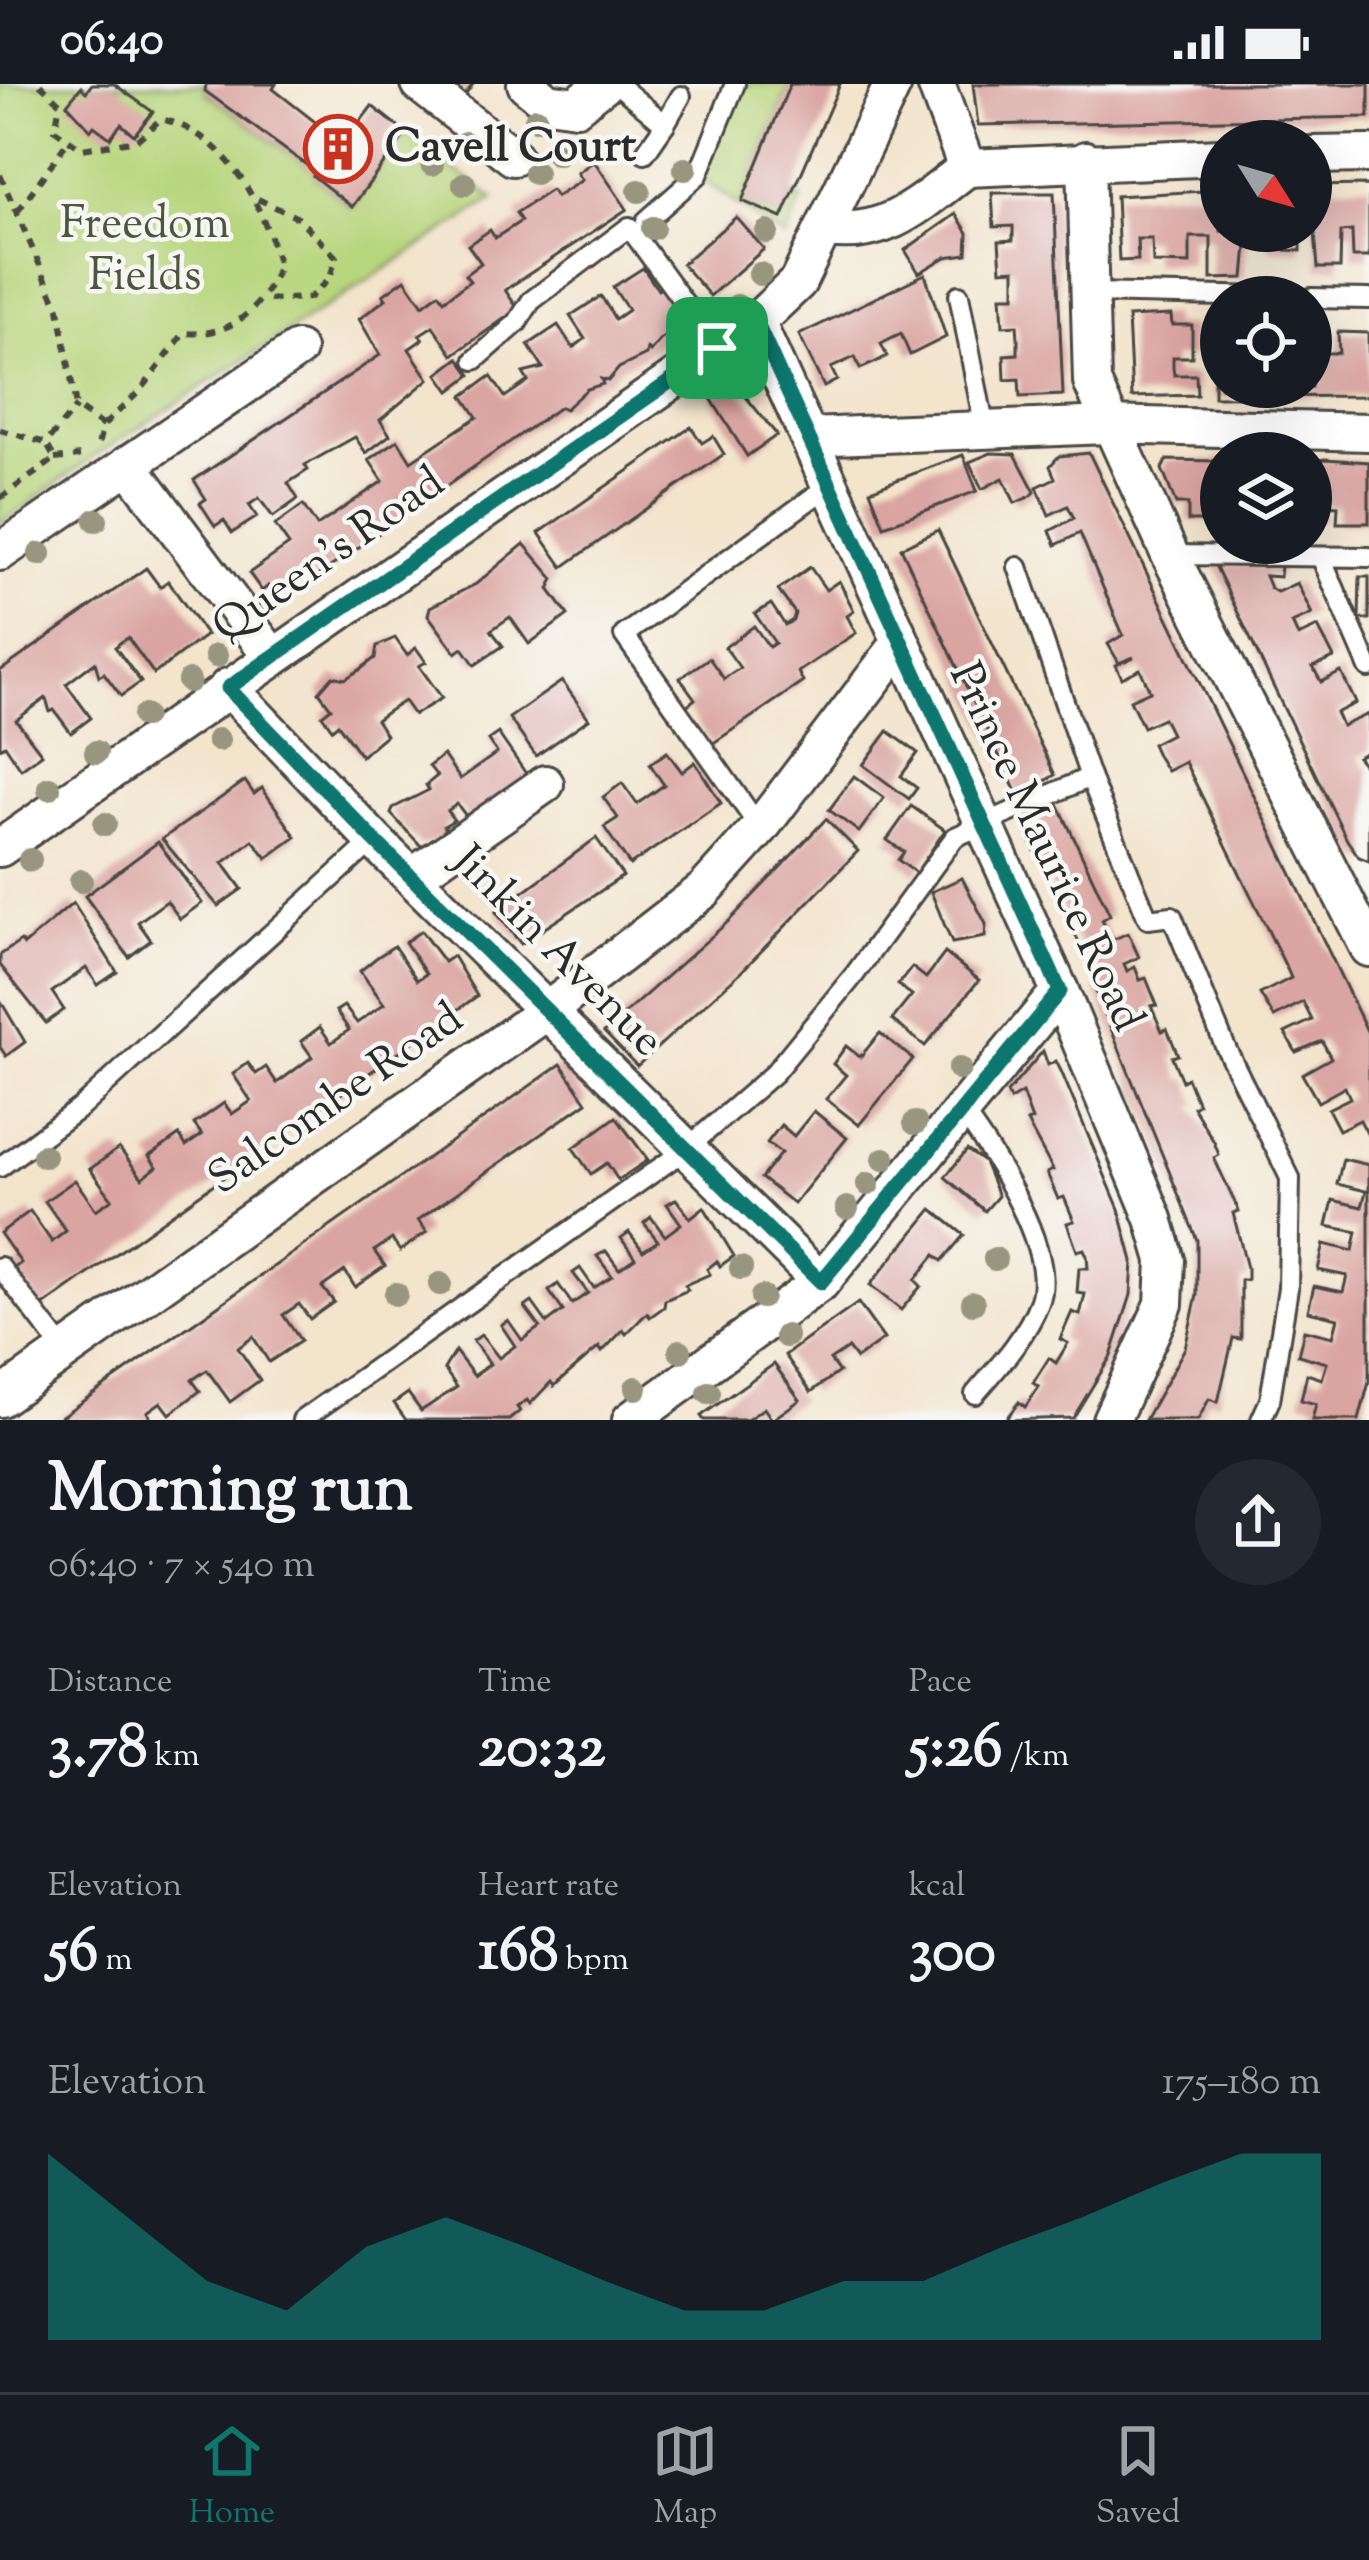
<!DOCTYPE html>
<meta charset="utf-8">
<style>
body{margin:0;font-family:"Sorts Mill Goudy",serif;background:#242831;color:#f1f3f6;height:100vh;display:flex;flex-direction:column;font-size:45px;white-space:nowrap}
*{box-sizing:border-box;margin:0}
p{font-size:39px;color:#9ea1a6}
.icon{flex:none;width:66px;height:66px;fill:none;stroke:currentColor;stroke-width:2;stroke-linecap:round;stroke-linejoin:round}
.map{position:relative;height:1336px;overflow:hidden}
.side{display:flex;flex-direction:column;background:#171b24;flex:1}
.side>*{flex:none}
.needle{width:78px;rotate:127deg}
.controls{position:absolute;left:1200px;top:36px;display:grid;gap:24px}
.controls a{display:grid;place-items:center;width:132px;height:132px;border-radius:50%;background:#171b24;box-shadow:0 12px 48px #0002;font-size:60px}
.pin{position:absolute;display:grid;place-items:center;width:102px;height:102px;color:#fff;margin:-51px;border-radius:24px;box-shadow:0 6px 18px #0006}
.round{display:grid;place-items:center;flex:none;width:126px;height:126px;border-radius:63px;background:#242831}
.summary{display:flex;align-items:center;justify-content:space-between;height:204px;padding:0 48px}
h1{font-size:66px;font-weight:700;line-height:90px}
.figures{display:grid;grid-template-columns:repeat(3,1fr);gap:18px;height:204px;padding:12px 48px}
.figures div{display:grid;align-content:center}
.figures b{font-size:60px;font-weight:700}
.figures small{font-size:33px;font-weight:400}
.figures p{font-size:33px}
.chart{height:336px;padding:24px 48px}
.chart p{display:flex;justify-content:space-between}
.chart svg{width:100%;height:216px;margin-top:12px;fill:#0f766e;opacity:.7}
.status{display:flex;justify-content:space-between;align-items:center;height:84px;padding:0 60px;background:#171b24;direction:ltr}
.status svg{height:33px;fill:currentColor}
.dock{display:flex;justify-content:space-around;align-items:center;height:168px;border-top:3px solid #363941;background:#171b24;font-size:33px;color:#9ea1a6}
.dock a{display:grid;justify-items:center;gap:6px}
.dock .current{color:#0f766e}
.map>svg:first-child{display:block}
.green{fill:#b7d57c;stroke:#718054;stroke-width:3}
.building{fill:#daa4a1}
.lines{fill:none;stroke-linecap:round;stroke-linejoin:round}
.lane-casing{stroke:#494743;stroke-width:24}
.street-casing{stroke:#494743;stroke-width:42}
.path{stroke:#494743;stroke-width:6;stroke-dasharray:9 9;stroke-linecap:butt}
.lane{stroke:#fff;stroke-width:18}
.street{stroke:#fff;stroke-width:36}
.tree{fill:#98967e}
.route-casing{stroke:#fff;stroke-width:24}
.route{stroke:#0f766e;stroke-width:15}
.labels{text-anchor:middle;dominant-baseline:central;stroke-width:9;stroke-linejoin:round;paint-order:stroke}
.poi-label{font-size:45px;font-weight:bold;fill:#2b2b2b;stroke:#f6f6f2;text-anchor:start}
.park-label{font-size:45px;fill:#4e563f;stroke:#f6f6f2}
.street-label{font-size:45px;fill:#2b2b2b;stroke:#f6f6f2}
</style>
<div class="status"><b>06:40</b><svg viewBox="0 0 49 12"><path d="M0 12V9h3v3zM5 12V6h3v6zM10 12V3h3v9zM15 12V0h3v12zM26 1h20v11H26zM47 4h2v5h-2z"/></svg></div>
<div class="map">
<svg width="1369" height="1336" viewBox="0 0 1369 1336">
<rect width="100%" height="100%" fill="#f6f6f2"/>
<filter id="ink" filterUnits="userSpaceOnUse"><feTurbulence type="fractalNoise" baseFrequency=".00833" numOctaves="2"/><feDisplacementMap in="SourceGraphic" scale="24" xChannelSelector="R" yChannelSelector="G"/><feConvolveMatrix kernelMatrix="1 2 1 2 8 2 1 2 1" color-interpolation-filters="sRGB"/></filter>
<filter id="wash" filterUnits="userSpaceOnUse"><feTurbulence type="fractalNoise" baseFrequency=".004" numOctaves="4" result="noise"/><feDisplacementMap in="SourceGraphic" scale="48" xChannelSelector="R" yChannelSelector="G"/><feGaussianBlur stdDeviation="2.7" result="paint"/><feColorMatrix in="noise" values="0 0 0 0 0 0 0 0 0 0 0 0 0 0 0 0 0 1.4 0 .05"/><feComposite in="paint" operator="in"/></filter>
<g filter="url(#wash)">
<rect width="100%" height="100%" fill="#f3e4cc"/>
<g class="green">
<polygon points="0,0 206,0 205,8 316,88 314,93 352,123 406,49 494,115 96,371 0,440"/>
<polygon points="739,0 790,0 742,117 782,134 792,111 802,115 785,154 700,94"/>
</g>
<g id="blocks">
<g class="building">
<polygon points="92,0 114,0 153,28 134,51 121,40 110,54 94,42 91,46 67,20 81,3 86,8"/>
<polygon points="206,0 276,0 273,5 333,52 337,47 347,55 372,22 406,49 352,123 313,92 316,88 205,7"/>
<polygon points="455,0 473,0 464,13 452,4"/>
<polygon points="790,0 840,0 782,134 742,117"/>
<polygon points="973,0 1369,0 1369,33 978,41"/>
<polygon points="594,77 627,125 505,206 518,225 453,271 433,242 419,251 423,255 409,265 429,295 380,336 390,351 366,369 355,353 305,381 308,386 288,399 298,415 273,433 259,414 249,421 257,433 232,449 224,436 215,442 200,419 206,415 194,396 380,271 359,235 386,215 383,211 405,195 423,221 439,209 444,216 470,197 465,191 481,179 468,161 490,146 495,154 509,145 521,137 516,129 551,106 556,113 570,104 582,96 577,89"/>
<polygon points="1369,101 1369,173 1353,173 1352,147 1341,148 1340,184 1318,184 1311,102"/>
<polygon points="1221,106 1221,147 1301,147 1301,167 1268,165 1268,151 1248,150 1244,194 1211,195 1211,153 1190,153 1190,180 1153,179 1152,155 1137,155 1138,176 1119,177 1116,112"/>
<polygon points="992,109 1054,109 1063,311 1020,313 1019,295 1005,296 1004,271 1018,270 1018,254 1017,241 1003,242 1001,212 1015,212 1015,185 1001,186 999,157 1013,156 1013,142 994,143"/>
<polygon points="956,130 968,149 967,170 946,173 919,189 905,166"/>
<polygon points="736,133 764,165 710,212 682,180"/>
<polygon points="643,184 658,206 665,201 688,242 661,255 650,268 647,265 646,271 619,284 608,297 601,295 603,300 587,305 565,325 560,323 280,518 268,502 262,507 249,489 289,461 275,441 303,421 317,442 383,397 369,376 383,366 398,356 411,377 477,333 463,312 491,292 505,313 528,297 523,289 543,284 528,261 558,241 573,264 585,255 570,232 601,212 615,235 628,226 613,203"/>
<polygon points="925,190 946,253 910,271 901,250 881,260 887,272 874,279 860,285 855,273 831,284 837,296 824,303 799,251"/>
<polygon points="1171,231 1172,241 1192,241 1192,273 1173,273 1173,284 1174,291 1196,291 1197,311 1132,313 1128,233"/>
<polygon points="1338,248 1368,249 1369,312 1214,313 1214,270 1221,270 1221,303 1311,303 1311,269 1339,269"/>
<polygon points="459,274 471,291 450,307 438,290"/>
<polygon points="733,297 777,351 747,372 710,313"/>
<polygon points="691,343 702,359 713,352 724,370 563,483 539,449"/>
<polygon points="991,369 1015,370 1035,408 1031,412 1015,419 1003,394 982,405 969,378"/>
<polygon points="1089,369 1369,951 1369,1053 1360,1036 1339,1046 1328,1025 1350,1014 1345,1003 1318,1018 1302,990 1331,974 1322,957 1296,968 1285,949 1312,936 1303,918 1274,933 1260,910 1291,894 1288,887 1185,678 1167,687 1158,673 1152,660 1171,650 1163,634 1143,643 1130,616 1150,607 1140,585 1122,594 1116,581 1134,573 1119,579 1108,560 1123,551 1080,449 1056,461 1050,447 1074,434 1068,422 1049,431 1037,403 1055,394 1050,382 1059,372"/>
<polygon points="1221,369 1221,437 1188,437 1188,420 1176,420 1162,385 1167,376 1217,377"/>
<polygon points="963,371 977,407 884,442 870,406"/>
<polygon points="1325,375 1369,378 1369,439 1337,439 1338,422 1324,421 1323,438 1311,438 1311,377"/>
<polygon points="938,446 1055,691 1018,712 901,464"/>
<polygon points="524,460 554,495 549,505 568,531 529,560 510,533 491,546 503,562 475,581 463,564 456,569 428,531 430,523 476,500"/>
<polygon points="1215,481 1281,482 1280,493 1265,492 1270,504 1277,508 1297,499 1312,530 1292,539 1298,552 1318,543 1334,574 1313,583 1321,598 1341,588 1356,619 1336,629 1342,642 1369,630 1369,667 1357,673 1369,687 1369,777 1359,773 1347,756"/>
<polygon points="810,483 826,506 839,497 854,527 847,532 856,549 798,588 803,598 712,660 685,623 695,615 680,594 709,574 724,595 732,589 740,584 725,563 754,542 769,563 775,559 755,530 771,520 785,541 793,536 795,529 778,506"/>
<polygon points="146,484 160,503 168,497 206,551 154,590 128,554 121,558 115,563 141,598 121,612 104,589 99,592 95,578 66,600 91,634 71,649 54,626 50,628 46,614 16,636 42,670 21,685 5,661 0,664 0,587"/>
<polygon points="1360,493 1369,493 1369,535 1359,535"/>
<polygon points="395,554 407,571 416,564 426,578 419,582 442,614 414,631 404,617 390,626 376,636 386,651 361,672 338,640 332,645 322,631 331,624 319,608 333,592 345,595 361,585 375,574 377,562"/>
<polygon points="562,597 589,635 536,672 509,634"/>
<polygon points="888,647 918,669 901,692 917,704 909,715 863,681"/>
<polygon points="498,649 529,694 469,736 457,720 447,727 454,736 444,742 449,750 421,762 391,730 393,724 429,706 426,701 437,692 429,682 443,671 460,695 497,669 488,656"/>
<polygon points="667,668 682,688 695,678 721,719 630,781 604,743 618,734 603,713 622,699 637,720 664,701 650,680"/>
<polygon points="854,692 884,714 859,748 829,726"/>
<polygon points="245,697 254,710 262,704 296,753 267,774 253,756 223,779 242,805 218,822 162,755"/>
<polygon points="911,722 945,746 916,789 898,776 904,768 887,756"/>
<polygon points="1059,722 1110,831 1102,836 1112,856 1128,849 1139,873 1124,880 1127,887 1135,883 1140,896 1146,894 1157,921 1151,922 1162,947 1167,945 1178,971 1172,973 1182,997 1187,994 1198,1020 1193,1023 1214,1058 1219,1071 1214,1074 1239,1127 1233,1129 1247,1184 1247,1196 1241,1196 1241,1255 1233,1254 1218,1318 1209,1315 1198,1336 1145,1336 1185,1264 1197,1211 1197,1156 1096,908 1098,898 1022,740"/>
<polygon points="826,735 858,767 742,887 637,982 604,948 730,836"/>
<polygon points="596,754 623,792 521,860 496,828"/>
<polygon points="158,758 202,819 180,835 167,817 153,827 138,838 151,856 129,873 85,812"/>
<polygon points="962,794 986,840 985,853 952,859 931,808"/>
<polygon points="73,819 117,888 98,901 86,884 52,908 64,926 46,939 0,881 0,871 21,857 24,861"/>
<polygon points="421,847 444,878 453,872 477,912 42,1223 14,1184 21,1179 0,1149 30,1127 52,1158 66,1147 45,1117 75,1096 96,1126 112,1115 90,1085 119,1064 142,1094 157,1083 149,1072 164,1062 179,1051 186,1062 202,1051 194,1040 224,1019 232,1030 251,1017 233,990 248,979 256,990 266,983 277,999 312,973 301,957 320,943 331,959 349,946 336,927 344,922 357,939 384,920 360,887 376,874 394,862 417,896 426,890 405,858"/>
<polygon points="945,869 979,896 925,962 892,936 912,911 898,901 912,883 926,894"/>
<polygon points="0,916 25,958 6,972 0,963"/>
<polygon points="880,949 913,975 859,1041 826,1015 846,991 833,980 846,962 860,973"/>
<polygon points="1043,967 1048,981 1056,977 1061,987 1119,1125 1133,1177 1131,1211 1111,1272 1073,1334 1005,1336 1019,1318 1025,1323 1039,1303 1033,1299 1049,1274 1056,1279 1068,1259 1060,1255 1072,1228 1080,1231 1085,1210 1077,1209 1079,1184 1088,1184 1087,1172 1084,1165 1077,1167 1067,1139 1074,1137 1064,1113 1058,1115 1047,1089 1053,1086 1027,1038 1032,1036 1022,1009 1010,1016 1007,1009"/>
<polygon points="561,980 587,1018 418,1136 427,1148 414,1157 400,1167 392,1155 374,1167 385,1182 355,1203 345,1187 322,1203 334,1218 324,1225 310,1235 299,1220 283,1231 301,1257 269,1278 253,1253 238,1264 260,1296 230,1318 207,1286 192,1296 200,1307 170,1330 161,1318 147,1328 152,1336 56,1336"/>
<polygon points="814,1027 847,1054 794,1120 761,1094 781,1069 767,1059 781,1041 794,1052"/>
<polygon points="616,1033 648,1076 618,1096 607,1079 591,1090 573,1064"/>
<polygon points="967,1066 984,1078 998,1112 985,1127 945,1093"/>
<polygon points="1343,1075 1369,1081 1369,1298 1359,1336 1312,1336 1316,1320 1301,1316 1307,1290 1322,1295 1327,1279 1298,1271 1301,1259 1304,1246 1333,1253 1338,1234 1308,1227 1314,1202 1343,1208 1347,1192 1318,1186 1324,1160 1353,1167 1357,1148 1327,1142 1333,1116 1362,1123 1366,1107 1337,1100"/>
<polygon points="676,1115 690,1134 704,1123 734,1172 720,1182 717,1177 707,1185 710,1190 685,1201 688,1206 665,1216 664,1223 650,1233 647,1229 626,1250 623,1246 602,1268 599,1263 554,1302 551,1298 530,1320 527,1316 517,1323 520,1327 509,1336 406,1336 394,1319 408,1309 421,1327 457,1303 444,1285 455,1267 474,1292 490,1280 473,1257 481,1251 499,1274 515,1262 501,1241 508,1236 522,1256 540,1243 525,1223 532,1218 547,1239 563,1227 549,1207 558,1200 572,1220 588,1209 573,1189 580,1184 594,1204 612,1192 597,1172 606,1167 619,1185 635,1174 621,1154 629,1148 643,1167 658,1157 644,1139 651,1133 665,1152 681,1140 667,1120"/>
<polygon points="932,1125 964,1151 942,1177 935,1171 915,1196 921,1202 901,1226 870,1201"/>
<polygon points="858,1219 884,1255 856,1275 848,1264 830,1276 839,1288 811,1308 785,1271"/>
<polygon points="774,1280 800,1316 772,1336 764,1324 747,1336 704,1336 701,1332"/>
</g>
</g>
</g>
<g filter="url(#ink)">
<use href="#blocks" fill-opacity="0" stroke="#494743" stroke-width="3"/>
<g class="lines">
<g class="lane-casing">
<g id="lane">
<polyline points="617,0 665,40 645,69"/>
<polyline points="665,40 681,12"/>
<polyline points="646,137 698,91 735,0"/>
<polyline points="1090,209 1270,213"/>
<polyline points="959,211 985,346"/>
<polyline points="1311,214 1369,215"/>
<polyline points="475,276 517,239 531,217 629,143 717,264"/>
<polyline points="1170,471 1369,473"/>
<polyline points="1321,473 1369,584"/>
<polyline points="1018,483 1090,693 1148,835 1172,832 1225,962 1290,1094 1288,1204 1270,1316 1261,1336"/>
<polyline points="760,744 624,551 827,403"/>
<path d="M962 1027C992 1068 1059 1169 1039 1219 1026 1253 998 1283 975 1310"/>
<polyline points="0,1083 81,1023 374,756"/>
<polyline points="0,1183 65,1268"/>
<polyline points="302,1336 685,1066 774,989 855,890 955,753 1090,693"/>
</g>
</g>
<g class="street-casing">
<g id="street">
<polyline points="420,0 513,73"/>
<polyline points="526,0 548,18 576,22 604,0"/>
<polyline points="936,0 967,84"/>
<polyline points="1311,71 1369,70"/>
<polyline points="1086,76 1092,298 1170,471 1369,864"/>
<polyline points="967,84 1221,73"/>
<path d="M828 145C887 154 922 118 967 84"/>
<polyline points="756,238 1060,907 1154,1135 1166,1176 1164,1220 1111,1336"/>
<polyline points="809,353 1108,341 1369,348"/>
<polyline points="128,380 271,571"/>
<polyline points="0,468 297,266"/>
<polyline points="228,603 374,756 821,1198"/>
<polyline points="0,764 756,238 798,198 893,0"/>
<polyline points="412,793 545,700"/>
<polyline points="0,1314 547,927 704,806 760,744 899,561"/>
<polyline points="631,1336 821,1198 1060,907"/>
</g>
</g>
<g class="path">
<path d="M40 0 60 19 55 46 82 65 137 56 161 35C228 50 263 122 279 182 261 225 233 253 184 249L142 305 103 342"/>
<polyline points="0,91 59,225 76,323 103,342 98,361"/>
<polyline points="258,115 298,134 336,173 330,194 309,214 265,216"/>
<polyline points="18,127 68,57"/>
<polyline points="0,346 46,359 76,323"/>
<polyline points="55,375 80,372"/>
<polyline points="0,414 55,375 46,359"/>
</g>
<use href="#lane" class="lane"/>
<use href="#street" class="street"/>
</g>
<g class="tree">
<circle cx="536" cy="35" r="12"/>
<circle cx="465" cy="59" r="12"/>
<circle cx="599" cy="66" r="12"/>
<circle cx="557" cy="70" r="12"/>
<circle cx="432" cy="80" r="12"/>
<circle cx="685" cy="85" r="12"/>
<circle cx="535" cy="89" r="12"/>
<circle cx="464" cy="100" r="12"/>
<circle cx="639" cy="107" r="12"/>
<circle cx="653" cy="144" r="12"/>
<circle cx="767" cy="148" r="12"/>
<circle cx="760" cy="190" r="12"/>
<circle cx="737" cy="222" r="12"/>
<circle cx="708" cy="231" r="12"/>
<circle cx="96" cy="436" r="12"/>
<circle cx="40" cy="470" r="12"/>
<circle cx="216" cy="572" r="12"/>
<circle cx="189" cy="597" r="12"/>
<circle cx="144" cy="632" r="12"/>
<circle cx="218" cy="656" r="12"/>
<circle cx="96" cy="668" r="12"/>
<circle cx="49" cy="704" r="12"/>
<circle cx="105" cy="740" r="12"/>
<circle cx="30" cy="776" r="12"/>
<circle cx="81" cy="797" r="12"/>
<circle cx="959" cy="985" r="12"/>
<circle cx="915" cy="1039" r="12"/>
<circle cx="44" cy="1072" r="12"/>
<circle cx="884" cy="1075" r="12"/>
<circle cx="868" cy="1100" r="12"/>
<circle cx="847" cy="1124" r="12"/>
<circle cx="995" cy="1175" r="12"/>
<circle cx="741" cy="1184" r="12"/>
<circle cx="440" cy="1200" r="12"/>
<circle cx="396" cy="1210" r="12"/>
<circle cx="762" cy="1213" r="12"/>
<circle cx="973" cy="1219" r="12"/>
<circle cx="786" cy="1252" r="12"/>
<circle cx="680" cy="1267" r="12"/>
<circle cx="636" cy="1304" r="12"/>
<circle cx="709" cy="1309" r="12"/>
</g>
</g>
<g class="lines" filter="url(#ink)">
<g class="route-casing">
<polygon id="route" points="756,238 1060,907 821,1198 374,756 228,604"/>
</g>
<use href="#route" class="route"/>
</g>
<defs>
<g id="building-ring" transform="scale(3.45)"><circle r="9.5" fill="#f6f6f2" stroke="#c8321e" stroke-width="1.5"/><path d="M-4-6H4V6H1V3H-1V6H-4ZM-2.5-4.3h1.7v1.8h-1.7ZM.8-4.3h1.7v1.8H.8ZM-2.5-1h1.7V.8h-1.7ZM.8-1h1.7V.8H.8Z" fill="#c8321e"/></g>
</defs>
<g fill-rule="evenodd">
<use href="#building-ring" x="338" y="65"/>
</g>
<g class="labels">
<g class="poi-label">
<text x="385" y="65">Cavell Court</text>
</g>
<g class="park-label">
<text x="145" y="142">Freedom<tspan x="145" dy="52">Fields</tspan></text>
</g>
<g class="street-label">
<text transform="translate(330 473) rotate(-35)">Queen's Road</text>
<text transform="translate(1044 764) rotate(65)">Prince Maurice Road</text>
<text transform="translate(556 869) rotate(45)">Jinkin Avenue</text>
<text transform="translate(337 1017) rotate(-35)">Salcombe Road</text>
</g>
</g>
</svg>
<div class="controls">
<a><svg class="needle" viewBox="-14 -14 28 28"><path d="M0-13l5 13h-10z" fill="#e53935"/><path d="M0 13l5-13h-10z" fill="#9ea1a6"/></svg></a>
<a><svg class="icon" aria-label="locate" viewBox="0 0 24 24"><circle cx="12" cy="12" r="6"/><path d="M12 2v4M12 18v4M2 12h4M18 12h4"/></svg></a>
<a><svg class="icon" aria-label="layers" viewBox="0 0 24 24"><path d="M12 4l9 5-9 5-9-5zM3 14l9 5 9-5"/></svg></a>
</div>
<div class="pin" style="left:717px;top:264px;background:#1e9e55"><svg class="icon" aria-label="arrive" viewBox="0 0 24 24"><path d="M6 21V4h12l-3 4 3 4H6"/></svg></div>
</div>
<section class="side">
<div class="summary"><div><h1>Morning run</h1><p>06:40 · 7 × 540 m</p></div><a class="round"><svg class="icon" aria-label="share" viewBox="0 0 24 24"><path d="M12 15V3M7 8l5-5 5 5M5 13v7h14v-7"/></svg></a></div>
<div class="figures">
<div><p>Distance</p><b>3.78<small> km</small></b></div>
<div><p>Time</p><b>20:32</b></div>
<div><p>Pace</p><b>5:26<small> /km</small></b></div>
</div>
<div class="figures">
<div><p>Elevation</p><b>56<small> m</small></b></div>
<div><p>Heart rate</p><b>168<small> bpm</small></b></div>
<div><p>kcal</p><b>300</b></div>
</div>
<div class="chart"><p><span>Elevation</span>175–180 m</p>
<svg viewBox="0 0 160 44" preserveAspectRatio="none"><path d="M0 44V6L10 19L20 32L30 38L40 25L50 19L60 25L70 32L80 38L90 38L100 32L110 32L120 25L130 19L140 12L150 6L160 6V44z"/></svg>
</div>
</section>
<nav class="dock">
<a class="current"><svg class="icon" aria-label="home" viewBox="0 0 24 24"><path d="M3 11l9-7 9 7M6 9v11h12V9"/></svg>Home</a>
<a><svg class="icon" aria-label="map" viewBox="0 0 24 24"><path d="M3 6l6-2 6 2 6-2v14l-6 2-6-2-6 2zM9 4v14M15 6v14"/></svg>Map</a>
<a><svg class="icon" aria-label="saved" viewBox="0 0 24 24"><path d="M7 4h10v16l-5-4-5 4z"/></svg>Saved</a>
</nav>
